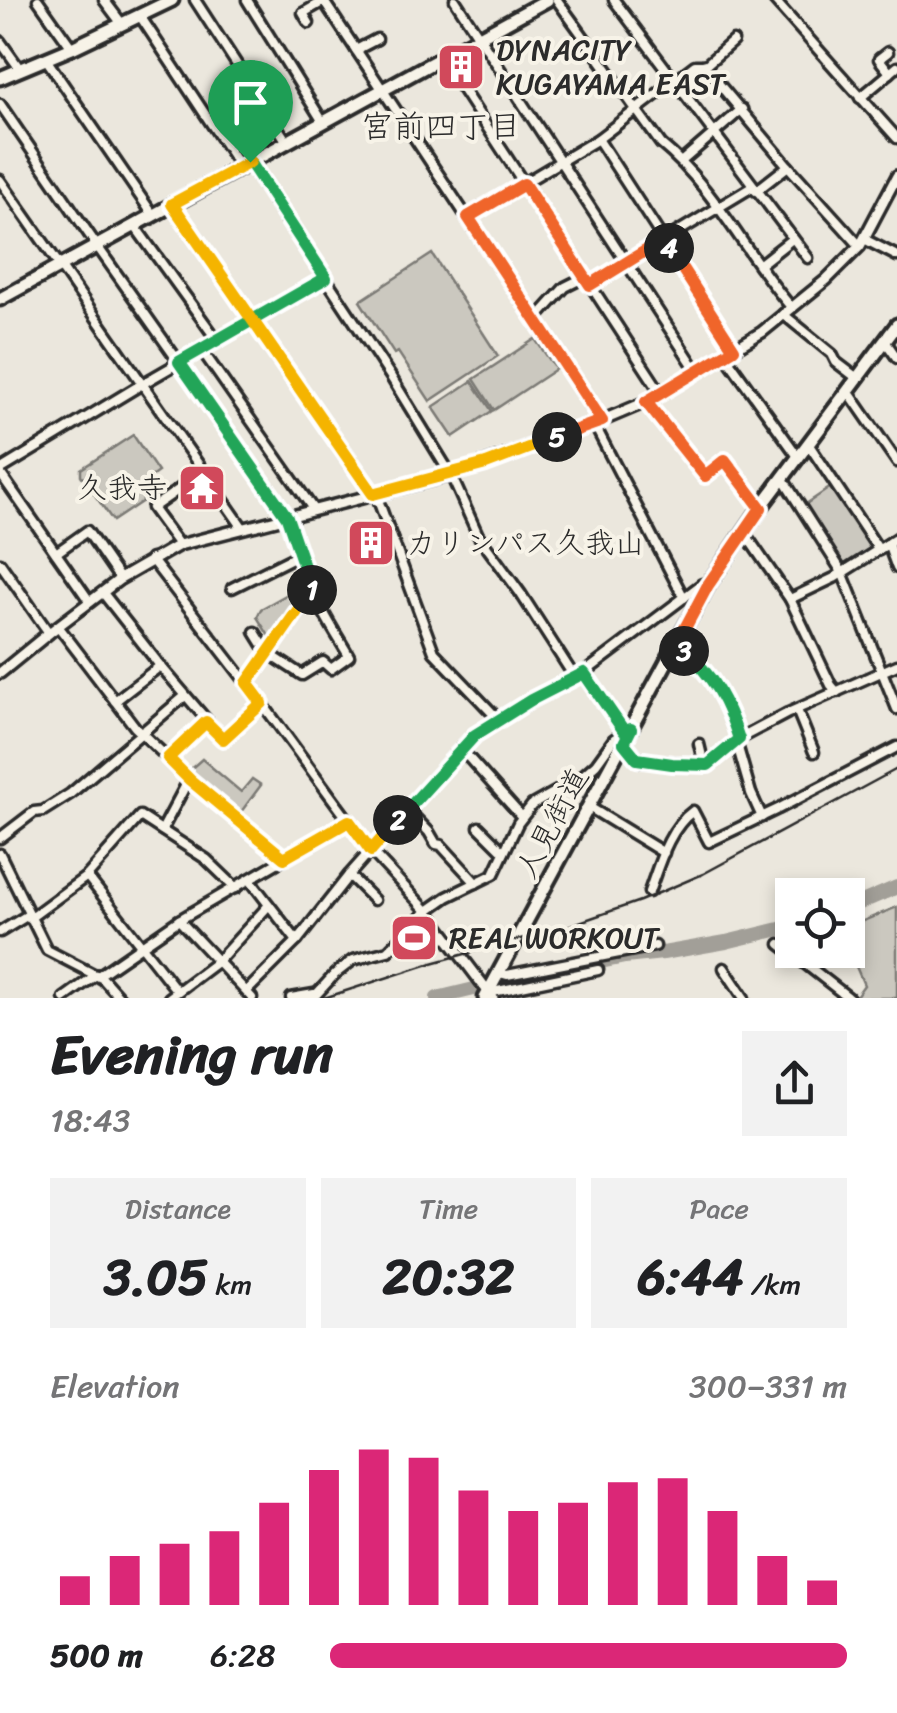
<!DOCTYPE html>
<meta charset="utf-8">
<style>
body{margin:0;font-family:Sriracha,"Klee One",sans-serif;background:#f2f2f2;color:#202124;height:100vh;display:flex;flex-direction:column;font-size:38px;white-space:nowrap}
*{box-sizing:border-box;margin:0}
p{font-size:32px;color:#757577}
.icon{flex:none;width:55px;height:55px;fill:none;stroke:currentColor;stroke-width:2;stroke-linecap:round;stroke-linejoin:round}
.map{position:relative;height:998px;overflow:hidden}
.drawer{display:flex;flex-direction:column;background:#fff;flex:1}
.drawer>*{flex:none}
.tools{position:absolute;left:775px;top:878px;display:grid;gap:20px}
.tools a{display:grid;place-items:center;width:90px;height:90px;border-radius:0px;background:#fff;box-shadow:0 5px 15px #0003;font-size:50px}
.pin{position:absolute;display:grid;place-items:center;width:85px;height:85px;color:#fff;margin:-102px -42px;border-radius:50% 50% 50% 0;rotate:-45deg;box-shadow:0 0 10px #0007}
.pin .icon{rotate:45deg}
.km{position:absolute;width:50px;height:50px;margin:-25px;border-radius:50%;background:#222;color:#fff;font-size:28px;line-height:50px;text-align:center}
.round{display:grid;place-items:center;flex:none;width:105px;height:105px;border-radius:0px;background:#f2f2f2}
.summary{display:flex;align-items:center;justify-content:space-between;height:170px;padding:0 50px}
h1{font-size:55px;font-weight:700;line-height:75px}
.metrics{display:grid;grid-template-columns:repeat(3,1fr);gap:15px;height:170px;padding:10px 50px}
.metrics div{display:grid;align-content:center;border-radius:0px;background:#f2f2f2;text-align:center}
.metrics b{font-size:50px;font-weight:700}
.metrics small{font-size:28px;font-weight:400}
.metrics p{font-size:28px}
.chart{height:280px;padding:20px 50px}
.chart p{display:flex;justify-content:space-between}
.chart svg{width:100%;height:180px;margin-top:10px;stroke:#db2777;stroke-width:6}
ul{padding:0 50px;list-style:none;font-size:32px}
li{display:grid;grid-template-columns:160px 120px 1fr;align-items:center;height:75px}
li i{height:25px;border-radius:12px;background:#db2777}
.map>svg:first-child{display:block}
.green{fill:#cbc8bf;stroke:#7b7a75;stroke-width:2.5}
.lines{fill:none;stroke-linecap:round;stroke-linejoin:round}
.river{stroke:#a29f98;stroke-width:14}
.minor-casing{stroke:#2b2b2b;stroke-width:15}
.tertiary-casing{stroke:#2b2b2b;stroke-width:16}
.primary-casing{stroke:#2b2b2b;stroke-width:19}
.minor{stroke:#f7f3e8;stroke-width:8}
.tertiary{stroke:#f7f3e8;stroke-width:9}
.primary{stroke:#f7f3e8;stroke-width:11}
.rail{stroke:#2b2b2b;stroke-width:2.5}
.split-1-casing{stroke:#fff;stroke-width:20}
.split-2-casing{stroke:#fff;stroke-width:20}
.split-3-casing{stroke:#fff;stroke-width:20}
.split-4-casing{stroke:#fff;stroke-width:20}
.split-5-casing{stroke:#fff;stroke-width:20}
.split-6-casing{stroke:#fff;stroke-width:20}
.split-1{stroke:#22a559;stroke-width:12}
.split-2{stroke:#f5b400;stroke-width:12}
.split-3{stroke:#22a559;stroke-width:12}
.split-4{stroke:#f0652b;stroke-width:12}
.split-5{stroke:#f0652b;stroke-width:12}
.split-6{stroke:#f5b400;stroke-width:12}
.labels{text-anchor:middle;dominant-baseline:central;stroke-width:8;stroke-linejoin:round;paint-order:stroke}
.poi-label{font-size:30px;fill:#2b2b2b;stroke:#f7f3e8;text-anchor:start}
.street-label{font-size:30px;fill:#2b2b2b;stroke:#f7f3e8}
.neighbourhood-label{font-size:32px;fill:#2b2b2b;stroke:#f7f3e8}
</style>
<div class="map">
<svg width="897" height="998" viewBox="0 0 897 998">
<rect width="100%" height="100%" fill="#ebe7dd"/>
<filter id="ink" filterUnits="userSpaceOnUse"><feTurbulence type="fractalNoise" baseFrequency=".01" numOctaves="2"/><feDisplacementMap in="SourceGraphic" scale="20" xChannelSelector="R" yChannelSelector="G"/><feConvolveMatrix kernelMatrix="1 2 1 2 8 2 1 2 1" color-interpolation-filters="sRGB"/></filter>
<g filter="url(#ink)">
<g class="green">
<polygon points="432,254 498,356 430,401 398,352 394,354 360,301"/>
<polygon points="535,339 556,369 494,410 474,379"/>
<polygon points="472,381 492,411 453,437 433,407"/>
<polygon points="133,435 158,472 147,480 155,493 113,521 81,475 81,469"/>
<polygon points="834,485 874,546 873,549 844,567 840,567 803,506"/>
<polygon points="304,585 306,588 272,641 257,617 261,609"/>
<polygon points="202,759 241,792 252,779 261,785 238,816 186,773"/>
<polygon points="897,907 897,998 858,998 856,996 864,985 848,948 848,927"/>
</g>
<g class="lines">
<g class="river">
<polyline points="848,908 897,887"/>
<polyline points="437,998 507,981 625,957 663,953 726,942 792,926"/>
</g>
<g class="minor-casing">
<g id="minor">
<polyline points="38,0 72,48"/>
<polyline points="104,0 122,24"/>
<polyline points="195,0 287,142"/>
<polyline points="247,0 323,122"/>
<polyline points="323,0 602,421"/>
<polyline points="455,0 697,371"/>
<path d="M557 0 661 144C715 188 746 255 791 307"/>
<polyline points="614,0 808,258"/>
<polyline points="774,0 897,138"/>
<polyline points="140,16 240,167"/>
<polyline points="309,23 303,13 324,1"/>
<polyline points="0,41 20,69"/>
<polyline points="356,50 377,39"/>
<polyline points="888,52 879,59 890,73"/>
<polyline points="442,58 661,393"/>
<polyline points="46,59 153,215"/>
<polyline points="703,65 707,64 733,41"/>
<polyline points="860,98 897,67"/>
<path d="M0 104 97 246 277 501C292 526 299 556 310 584 320 610 335 632 349 656L331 669 323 662 302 675 268 653 255 632"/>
<polyline points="598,139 734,349"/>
<polyline points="682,161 742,109"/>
<polyline points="249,162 391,377 451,475 478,535 521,594 575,678"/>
<polyline points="0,180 243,528"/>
<polyline points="756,191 788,166"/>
<polyline points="172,204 378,500 434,652 498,719"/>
<polyline points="467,217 598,139 695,65 703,65 788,166 860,246"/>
<polyline points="134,225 217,340"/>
<polyline points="864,239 897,256"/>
<polyline points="759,265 792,239"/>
<polyline points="590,285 752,187"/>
<polyline points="783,314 832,354 836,362 857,378"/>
<polyline points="535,320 565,287 585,277"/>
<polyline points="885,341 897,358"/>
<polyline points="201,349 313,509"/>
<polyline points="725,355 799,458"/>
<polyline points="848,391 897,462"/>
<polyline points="646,402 705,476 725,460 761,507"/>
<polyline points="594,424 684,598"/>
<polyline points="809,445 879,550"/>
<polyline points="0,470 142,384 326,278"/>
<polyline points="0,473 90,602"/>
<polyline points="783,479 842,572 897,709"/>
<polyline points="744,532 790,599 831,685 837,692"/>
<polyline points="888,544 897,568"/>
<polyline points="179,545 152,508 204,472"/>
<polyline points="56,553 87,531 120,579"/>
<polyline points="151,559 262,703 371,851 427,911"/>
<polyline points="0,563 49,633"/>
<polyline points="232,588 298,555"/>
<polyline points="103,593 158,663 223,739 262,703"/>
<polyline points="790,599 834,578 897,538"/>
<polyline points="58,626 135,727 190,779 284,858"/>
<path d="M676 645C710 672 726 697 739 739"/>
<polyline points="584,673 624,731"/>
<polyline points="247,683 312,590"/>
<polyline points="115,701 160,666"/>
<polyline points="797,710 814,752"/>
<polyline points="736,741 751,793 762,817"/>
<polyline points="624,743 641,761 708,765 739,739 788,713 897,665"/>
<polyline points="699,744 704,765"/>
<polyline points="461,749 522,817"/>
<polyline points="168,758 206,722"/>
<polyline points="589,807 664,853"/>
<polyline points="407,809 429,832 436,844 441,845 476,883"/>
<polyline points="479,827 504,852"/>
<polyline points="162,830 189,779"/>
<polyline points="0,838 34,812 43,811 70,794 185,696"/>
<polyline points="0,854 47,950 103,979 120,998"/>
<polyline points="349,875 374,900"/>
<polyline points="87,876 177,991"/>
<polyline points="250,880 297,941"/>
<path d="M649 892C659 865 668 829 693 811L709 842 778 809 897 747"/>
<polyline points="30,918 87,876 140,816 206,859 236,888"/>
<polyline points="179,920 252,998"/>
<polyline points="0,932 28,915"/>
<polyline points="780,944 849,998"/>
<polyline points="724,968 744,998"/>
<polyline points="500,973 507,975 655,946"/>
<polyline points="98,976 179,920 349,821"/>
<polyline points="247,991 297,941 349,875 467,742 498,719 584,673 702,584 708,585"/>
<polyline points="488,993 598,970"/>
<polyline points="64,998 96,975"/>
<polyline points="169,998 218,961 269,905"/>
<polyline points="291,998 314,994"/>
<polyline points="313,998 335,974 353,960 388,951 427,911 447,897 494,874 518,823 532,805 580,778 596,764 614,739 630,729"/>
</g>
</g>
<g class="tertiary-casing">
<g id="tertiary">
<polyline points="0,673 49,633 120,579 179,545 451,475 594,424 646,402 762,332 826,280 860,246 897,176"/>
<polyline points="427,911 493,998"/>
</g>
</g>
<g class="primary-casing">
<g id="primary">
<polyline points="0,78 72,48 172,0"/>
<polyline points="0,299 547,0"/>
<polyline points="485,998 708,585 761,507 897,325"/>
</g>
</g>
<use href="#minor" class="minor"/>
<use href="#tertiary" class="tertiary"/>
<use href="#primary" class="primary"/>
<polyline class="rail" points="324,998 432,963 568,926 640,901 703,874 897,769"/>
</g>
</g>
<g class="lines" filter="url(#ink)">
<g class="split-1-casing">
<polyline id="split-1" points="250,162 326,278 179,362 287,517 312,590"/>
</g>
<g class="split-2-casing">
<polyline id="split-2" points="312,590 247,683 262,703 223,739 206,722 168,758 190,780 284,858 349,821 371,851 398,820"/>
</g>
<g class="split-3-casing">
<path id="split-3" d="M398 820 475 735 531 700 584 673 624 731 631 729 624 743 637 759 672 764 708 765 739 739C728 704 713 674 684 651"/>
</g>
<g class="split-4-casing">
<polyline id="split-4" points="669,248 734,349 646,402 705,476 725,460 761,508 708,585 676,645 684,651"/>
</g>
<g class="split-5-casing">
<polyline id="split-5" points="557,437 602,421 468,217 524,184 590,285 663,240 669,248"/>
</g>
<g class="split-6-casing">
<polyline id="split-6" points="250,162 172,204 373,494 486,464 557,437"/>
</g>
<use href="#split-1" class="split-1"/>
<use href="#split-2" class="split-2"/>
<use href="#split-3" class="split-3"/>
<use href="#split-4" class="split-4"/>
<use href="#split-5" class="split-5"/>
<use href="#split-6" class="split-6"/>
</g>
<defs>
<g id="building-square" transform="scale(2.5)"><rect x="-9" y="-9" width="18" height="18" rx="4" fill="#d1495b" stroke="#f7f3e8"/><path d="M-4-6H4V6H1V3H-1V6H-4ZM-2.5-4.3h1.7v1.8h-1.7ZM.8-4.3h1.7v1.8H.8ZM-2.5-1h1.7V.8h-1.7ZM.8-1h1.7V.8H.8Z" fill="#fff"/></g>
<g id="temple-square" transform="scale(2.5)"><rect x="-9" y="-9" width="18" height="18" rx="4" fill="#d1495b" stroke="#f7f3e8"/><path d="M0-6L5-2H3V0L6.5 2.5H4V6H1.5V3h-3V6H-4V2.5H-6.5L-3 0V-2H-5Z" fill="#fff"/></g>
<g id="stadium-square" transform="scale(2.5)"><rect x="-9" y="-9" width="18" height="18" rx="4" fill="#d1495b" stroke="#f7f3e8"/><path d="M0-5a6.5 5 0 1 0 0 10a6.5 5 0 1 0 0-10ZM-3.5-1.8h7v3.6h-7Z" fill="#fff"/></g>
</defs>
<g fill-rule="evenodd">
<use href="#building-square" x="461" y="67"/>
<use href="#temple-square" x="202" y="488"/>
<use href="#building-square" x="371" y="543"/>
<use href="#stadium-square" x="414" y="938"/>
</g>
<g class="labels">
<g class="poi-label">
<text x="496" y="50">DYNACITY<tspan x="496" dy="34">KUGAYAMA EAST</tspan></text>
<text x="167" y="488" text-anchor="end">久我寺</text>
<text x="406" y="543">カリンパス久我山</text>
<text x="449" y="938">REAL WORKOUT</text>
</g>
<g class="street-label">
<text transform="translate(552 823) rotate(-62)">人見街道</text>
</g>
<g class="neighbourhood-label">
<text x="441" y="126">宮前四丁目</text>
</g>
</g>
</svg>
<div class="tools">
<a><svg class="icon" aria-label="locate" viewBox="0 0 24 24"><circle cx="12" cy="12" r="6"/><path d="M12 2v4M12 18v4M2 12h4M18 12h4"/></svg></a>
</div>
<div class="pin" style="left:250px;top:162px;background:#1e9e55"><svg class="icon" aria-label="arrive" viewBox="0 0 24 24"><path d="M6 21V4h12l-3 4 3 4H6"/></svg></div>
<b class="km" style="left:312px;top:590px">1</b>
<b class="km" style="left:398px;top:820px">2</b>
<b class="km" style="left:684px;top:651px">3</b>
<b class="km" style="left:669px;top:248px">4</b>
<b class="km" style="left:557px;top:437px">5</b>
</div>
<section class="drawer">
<div class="summary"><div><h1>Evening run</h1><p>18:43</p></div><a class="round"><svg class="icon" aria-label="share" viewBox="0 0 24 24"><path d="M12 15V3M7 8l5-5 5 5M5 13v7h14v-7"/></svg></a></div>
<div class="metrics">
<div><p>Distance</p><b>3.05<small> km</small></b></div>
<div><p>Time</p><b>20:32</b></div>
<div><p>Pace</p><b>6:44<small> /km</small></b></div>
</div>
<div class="chart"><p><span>Elevation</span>300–331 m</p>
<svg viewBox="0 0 160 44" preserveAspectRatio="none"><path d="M5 44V37M15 44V32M25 44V29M35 44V26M45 44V19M55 44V11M65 44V6M75 44V8M85 44V16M95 44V21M105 44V19M115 44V14M125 44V13M135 44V21M145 44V32M155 44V38"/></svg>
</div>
<ul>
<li><b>500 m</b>6:28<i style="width:100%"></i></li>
</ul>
</section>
